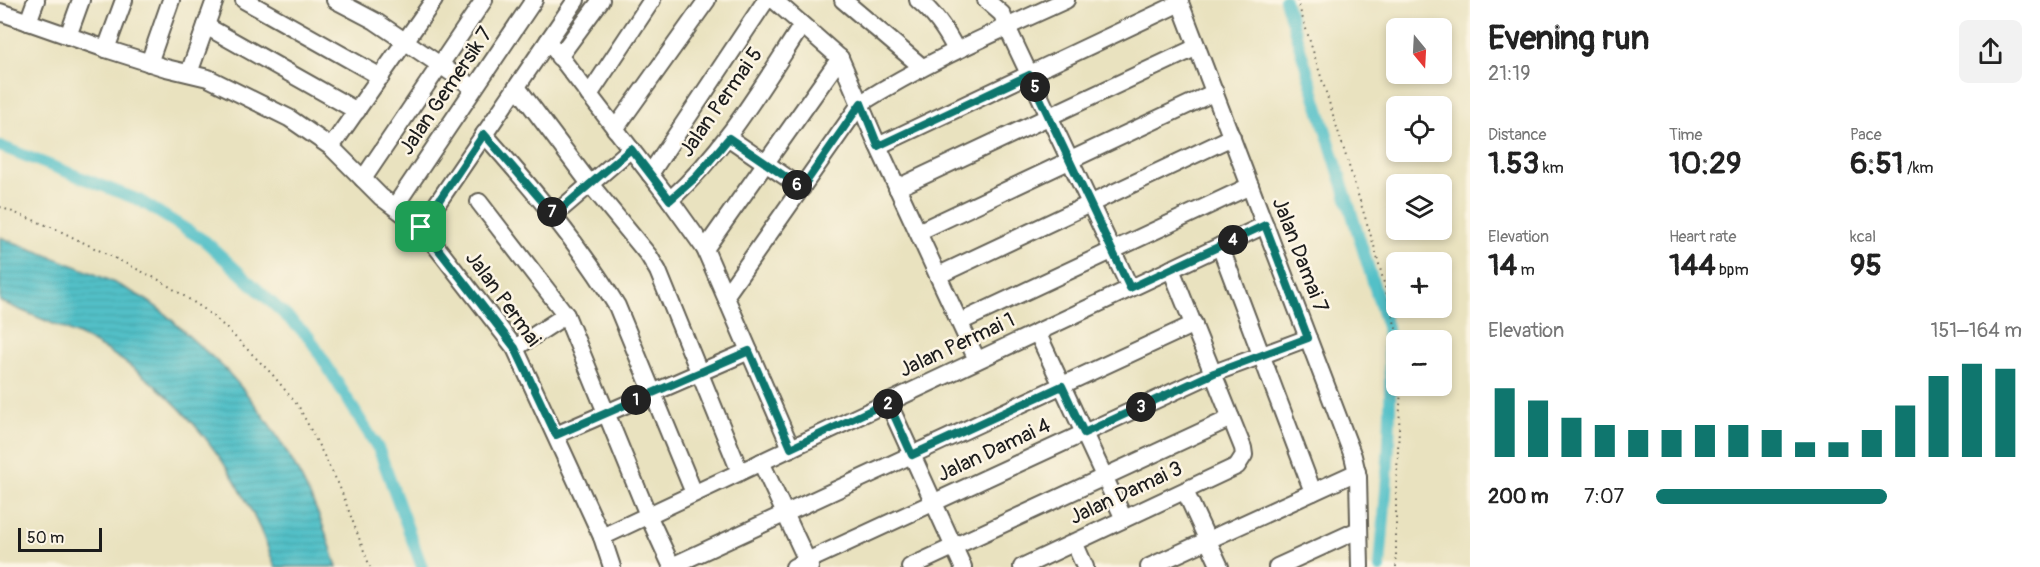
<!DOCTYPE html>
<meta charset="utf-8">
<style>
body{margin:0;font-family:Pangolin,sans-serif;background:#f2f2f2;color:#222;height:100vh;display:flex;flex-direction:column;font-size:22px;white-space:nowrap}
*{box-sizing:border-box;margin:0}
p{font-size:20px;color:#767676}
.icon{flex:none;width:33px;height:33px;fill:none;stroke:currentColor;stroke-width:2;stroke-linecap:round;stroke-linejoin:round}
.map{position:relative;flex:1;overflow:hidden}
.sheet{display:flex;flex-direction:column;background:#fff;width:570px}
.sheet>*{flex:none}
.needle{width:39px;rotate:162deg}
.tools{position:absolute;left:1386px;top:18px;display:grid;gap:12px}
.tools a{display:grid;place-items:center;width:66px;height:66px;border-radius:9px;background:#fff;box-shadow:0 3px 9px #0003;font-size:30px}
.scale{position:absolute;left:18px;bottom:15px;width:84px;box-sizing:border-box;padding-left:6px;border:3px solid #1c1c1c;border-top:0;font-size:16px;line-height:21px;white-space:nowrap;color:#1c1c1c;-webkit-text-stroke:4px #fcf5e5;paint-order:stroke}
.pin{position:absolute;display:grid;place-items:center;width:51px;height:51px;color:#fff;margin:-26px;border-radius:12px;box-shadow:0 3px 9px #0006}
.km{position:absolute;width:30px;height:30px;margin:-15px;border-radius:50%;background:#222;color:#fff;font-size:16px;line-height:30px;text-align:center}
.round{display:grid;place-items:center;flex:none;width:63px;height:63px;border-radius:9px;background:#f2f2f2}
.headline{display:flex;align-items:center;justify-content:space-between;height:102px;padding:0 18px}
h1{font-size:33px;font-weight:700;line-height:45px}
.metrics{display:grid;grid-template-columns:repeat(3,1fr);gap:9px;height:102px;padding:6px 18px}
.metrics div{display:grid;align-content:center}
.metrics b{font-size:30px;font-weight:700}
.metrics small{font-size:16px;font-weight:400}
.metrics p{font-size:16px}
.chart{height:168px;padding:12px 18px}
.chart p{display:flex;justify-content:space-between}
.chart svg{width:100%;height:108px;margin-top:6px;stroke:#0f766e;stroke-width:6}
ul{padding:0 18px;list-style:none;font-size:20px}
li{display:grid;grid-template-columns:96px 72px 1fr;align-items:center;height:45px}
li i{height:15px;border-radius:8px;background:#0f766e}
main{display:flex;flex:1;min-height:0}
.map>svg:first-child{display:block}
.water{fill:url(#water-rules);stroke:#376e72;stroke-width:1.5}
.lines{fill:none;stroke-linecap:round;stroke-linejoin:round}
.canal{stroke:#52c0c7;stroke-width:12}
.minor-casing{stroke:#646155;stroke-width:20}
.path{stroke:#646155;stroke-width:2;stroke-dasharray:1.5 4.5;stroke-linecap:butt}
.minor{stroke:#fff;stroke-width:16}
.route-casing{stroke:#fff;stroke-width:12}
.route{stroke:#0f766e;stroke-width:8}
.labels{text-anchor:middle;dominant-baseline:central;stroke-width:5;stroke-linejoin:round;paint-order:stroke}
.street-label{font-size:21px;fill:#1c1c1c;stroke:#fcf5e5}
</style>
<main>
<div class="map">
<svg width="1470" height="567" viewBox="0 0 1470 567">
<defs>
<pattern id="water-rules" width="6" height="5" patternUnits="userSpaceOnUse" patternTransform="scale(1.5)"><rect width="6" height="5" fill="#52c0c7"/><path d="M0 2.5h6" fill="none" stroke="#47a4aa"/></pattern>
</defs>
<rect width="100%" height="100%" fill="#fcf5e5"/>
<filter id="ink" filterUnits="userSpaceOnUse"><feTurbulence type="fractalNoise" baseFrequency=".0167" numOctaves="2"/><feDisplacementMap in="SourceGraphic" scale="12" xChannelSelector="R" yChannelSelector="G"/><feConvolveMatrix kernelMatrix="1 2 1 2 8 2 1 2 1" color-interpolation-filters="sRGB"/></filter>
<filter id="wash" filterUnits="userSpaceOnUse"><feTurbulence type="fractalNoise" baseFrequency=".008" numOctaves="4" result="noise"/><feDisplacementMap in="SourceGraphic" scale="24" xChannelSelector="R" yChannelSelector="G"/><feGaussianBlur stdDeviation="1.35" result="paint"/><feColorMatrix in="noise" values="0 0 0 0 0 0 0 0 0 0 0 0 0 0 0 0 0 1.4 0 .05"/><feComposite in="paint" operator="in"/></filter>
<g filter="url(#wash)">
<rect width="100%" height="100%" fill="#e9e2bf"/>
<path class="water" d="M0 237C48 256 98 272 143 298 161 308 177 325 192 339 203 349 215 359 226 370 277 425 316 495 337 567H275C242 472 181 390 92 342 62 326 30 315 0 301Z"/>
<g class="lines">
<g class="canal">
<path d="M1285 0 1387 327C1395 407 1386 488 1380 567"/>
<polyline points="0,146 139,200 205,241 309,337 379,450 422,567"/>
</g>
</g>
</g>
<g filter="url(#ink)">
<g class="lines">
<g class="minor-casing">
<g id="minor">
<polyline points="244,0 381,77"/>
<polyline points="335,0 375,21 474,88"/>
<polyline points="774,0 840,58 878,146 977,360"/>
<polyline points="843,0 922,67"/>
<path d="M918 0C935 14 946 30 956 50"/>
<polyline points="986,0 1002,14 1007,27 1130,288"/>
<polyline points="1179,0 1353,456 1358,477 1360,567"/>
<polyline points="0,12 106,49 166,68 208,78 289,118 331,147 381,197 421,227 515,348 602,537 612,567"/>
<polyline points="28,22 36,0"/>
<polyline points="206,26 357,111"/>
<polyline points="68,36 81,0"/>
<polyline points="548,41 670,200 705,249 791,448"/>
<polyline points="106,49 124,0"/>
<polyline points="559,57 601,0"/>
<polyline points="149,63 171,0"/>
<polyline points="189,73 215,0"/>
<polyline points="517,87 590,184 649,256 658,271 740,472"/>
<polyline points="589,95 652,0"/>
<polyline points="615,129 707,0"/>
<path d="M484 134C533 189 579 244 617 306L694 493"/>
<polyline points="729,138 802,188"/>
<polyline points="878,146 1180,3"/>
<polyline points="331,147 434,0"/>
<polyline points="650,174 766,0"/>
<polyline points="363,179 484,0"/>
<polyline points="897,188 1197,47"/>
<path d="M670 200C726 149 761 88 802 25"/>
<polyline points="479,202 566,315 648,515 672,567"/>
<polyline points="395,206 534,0"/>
<polyline points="554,215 631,149"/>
<polyline points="421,227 576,0"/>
<polyline points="918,232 1215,92"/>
<polyline points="1220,246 1313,492"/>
<polyline points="705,249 840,58"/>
<polyline points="939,275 1232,137"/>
<path d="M726 295 861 103C926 62 996 32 1066 0"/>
<polyline points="960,322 1250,186"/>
<polyline points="1037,332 1124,519"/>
<polyline points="515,348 566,315"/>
<polyline points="888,402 963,567"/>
<polyline points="556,435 749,351"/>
<polyline points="761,462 810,567"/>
<polyline points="1185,491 1220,567"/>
<polyline points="602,537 1265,225"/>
<polyline points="1074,542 1085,567"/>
<polyline points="672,566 1194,324"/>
<polyline points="794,567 1214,373 1308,338"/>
<polyline points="910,567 1231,418"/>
<polyline points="1022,567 1237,466 1244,455 1243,448 1171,269"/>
<polyline points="1149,567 1357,472"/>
<polyline points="1277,567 1358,530"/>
</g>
</g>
<g class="path">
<polyline points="1297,0 1375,249 1399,340"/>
<polyline points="0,207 56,229 161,281 204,309 224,326 272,374 299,407 339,485 370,567"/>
<polyline points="1396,567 1396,493 1401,386"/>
</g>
<use href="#minor" class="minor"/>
</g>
</g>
<g class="lines" filter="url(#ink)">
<g class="route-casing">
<polygon id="route" points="1029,75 1130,288 1265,225 1308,338 1214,373 1084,433 1062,386 912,455 888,402 791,448 749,351 556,435 515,348 421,227 484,134 554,215 631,149 670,200 696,177 729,138 802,188 861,103 878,146"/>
</g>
<use href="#route" class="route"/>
</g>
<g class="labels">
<g class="street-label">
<text transform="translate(446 91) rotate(-56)">Jalan Gemersik 7</text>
<text transform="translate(721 102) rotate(-55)">Jalan Permai 5</text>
<text transform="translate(1300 255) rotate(69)">Jalan Damai 7</text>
<text transform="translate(503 299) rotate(54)">Jalan Permai</text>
<text transform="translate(957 345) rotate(-25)">Jalan Permai 1</text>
<text transform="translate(994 450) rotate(-25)">Jalan Damai 4</text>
<text transform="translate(1126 493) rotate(-25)">Jalan Damai 3</text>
</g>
</g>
</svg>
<div class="tools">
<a><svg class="needle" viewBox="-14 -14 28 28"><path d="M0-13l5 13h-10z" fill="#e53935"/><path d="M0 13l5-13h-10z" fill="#767676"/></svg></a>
<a><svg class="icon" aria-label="locate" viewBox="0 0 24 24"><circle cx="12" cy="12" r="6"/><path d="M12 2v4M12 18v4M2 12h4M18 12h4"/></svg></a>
<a><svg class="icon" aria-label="layers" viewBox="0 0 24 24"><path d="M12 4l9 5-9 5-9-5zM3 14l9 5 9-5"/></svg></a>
<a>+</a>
<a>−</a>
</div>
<div class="scale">50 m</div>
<div class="pin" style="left:421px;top:227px;background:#1e9e55"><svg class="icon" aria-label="arrive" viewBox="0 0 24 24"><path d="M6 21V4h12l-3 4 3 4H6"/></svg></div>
<b class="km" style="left:636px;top:400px">1</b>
<b class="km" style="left:888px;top:404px">2</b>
<b class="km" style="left:1141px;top:407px">3</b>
<b class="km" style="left:1233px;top:240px">4</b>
<b class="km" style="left:1035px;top:87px">5</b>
<b class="km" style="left:797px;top:185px">6</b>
<b class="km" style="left:552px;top:212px">7</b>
</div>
<section class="sheet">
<div class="headline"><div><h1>Evening run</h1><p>21:19</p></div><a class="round"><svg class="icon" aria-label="share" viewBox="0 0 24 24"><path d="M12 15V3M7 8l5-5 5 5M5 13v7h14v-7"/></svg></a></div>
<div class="metrics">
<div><p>Distance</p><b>1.53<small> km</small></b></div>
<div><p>Time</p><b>10:29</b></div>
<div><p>Pace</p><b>6:51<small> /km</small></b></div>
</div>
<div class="metrics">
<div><p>Elevation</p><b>14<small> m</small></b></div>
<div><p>Heart rate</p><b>144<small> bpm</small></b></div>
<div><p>kcal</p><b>95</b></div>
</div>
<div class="chart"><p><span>Elevation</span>151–164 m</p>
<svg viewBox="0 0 160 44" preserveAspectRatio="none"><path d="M5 44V16M15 44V21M25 44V28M35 44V31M45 44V33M55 44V33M65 44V31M75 44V31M85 44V33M95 44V38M105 44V38M115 44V33M125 44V23M135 44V11M145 44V6M155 44V8"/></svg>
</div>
<ul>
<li><b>200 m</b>7:07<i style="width:63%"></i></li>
</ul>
</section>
</main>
